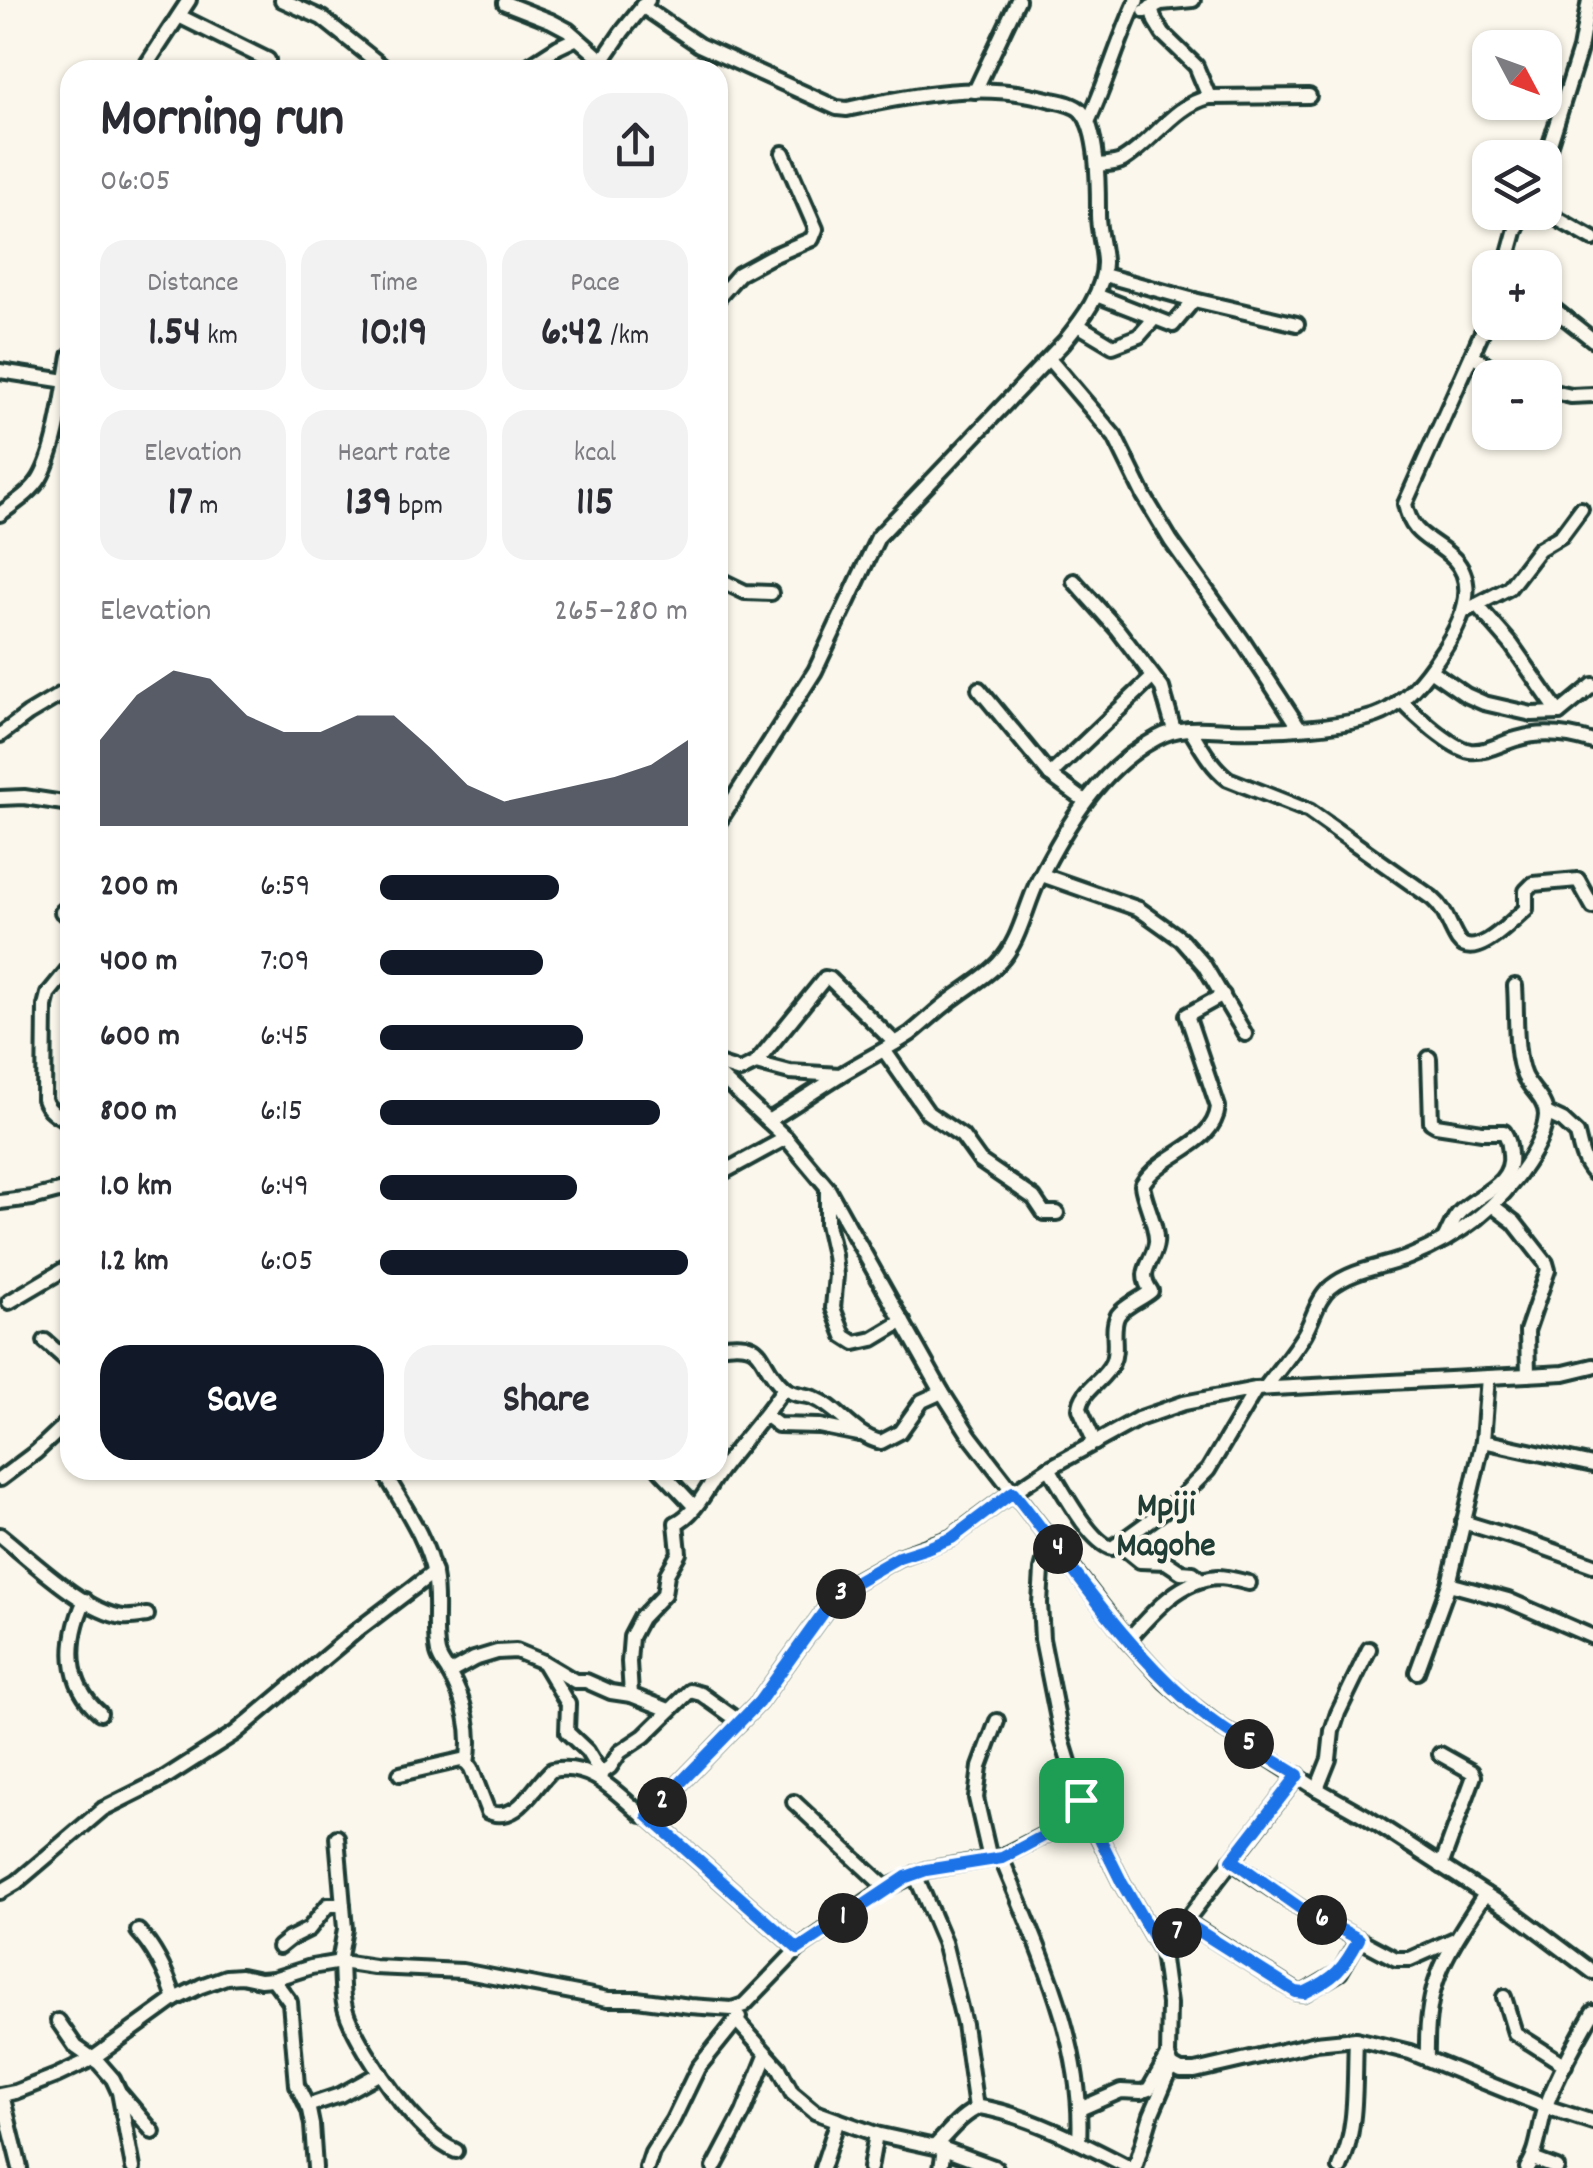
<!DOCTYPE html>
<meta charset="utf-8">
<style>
body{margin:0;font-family:Dekko,sans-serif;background:#f2f2f3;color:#2b2b33;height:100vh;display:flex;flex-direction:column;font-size:38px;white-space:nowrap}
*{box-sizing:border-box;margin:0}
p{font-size:32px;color:#7c7c81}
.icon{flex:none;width:55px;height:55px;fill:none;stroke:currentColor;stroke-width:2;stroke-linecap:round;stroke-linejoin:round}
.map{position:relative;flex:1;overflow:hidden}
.sheet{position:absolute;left:60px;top:60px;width:668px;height:1420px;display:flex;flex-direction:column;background:#fff;border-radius:30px;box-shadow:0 2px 8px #0004}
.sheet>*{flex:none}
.needle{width:65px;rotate:131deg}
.controls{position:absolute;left:1472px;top:30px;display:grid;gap:20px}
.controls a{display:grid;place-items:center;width:90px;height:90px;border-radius:20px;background:#fff;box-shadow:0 2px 8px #0004;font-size:50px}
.pin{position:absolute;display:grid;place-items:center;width:85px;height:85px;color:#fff;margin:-42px;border-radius:20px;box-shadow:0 5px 15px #0006}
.km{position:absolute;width:50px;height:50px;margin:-25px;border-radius:50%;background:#222;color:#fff;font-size:28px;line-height:50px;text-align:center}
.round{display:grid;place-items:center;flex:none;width:105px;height:105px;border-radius:30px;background:#f2f2f3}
.headline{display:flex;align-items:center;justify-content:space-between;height:170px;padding:0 40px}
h1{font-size:55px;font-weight:700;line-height:75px}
.figures{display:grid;grid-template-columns:repeat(3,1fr);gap:15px;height:170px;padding:10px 40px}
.figures div{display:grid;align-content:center;border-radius:25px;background:#f2f2f3;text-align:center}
.figures b{font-size:42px;font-weight:700}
.figures small{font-size:28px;font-weight:400}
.figures p{font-size:28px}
.chart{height:280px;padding:20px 40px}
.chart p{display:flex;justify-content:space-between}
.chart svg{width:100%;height:180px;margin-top:10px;fill:#111827;opacity:.7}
.button{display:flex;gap:20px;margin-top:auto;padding:20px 40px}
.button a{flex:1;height:115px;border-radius:30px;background:#111827;color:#fff;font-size:40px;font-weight:700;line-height:115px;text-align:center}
.button a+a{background:#f2f2f3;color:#2b2b33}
ul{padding:0 40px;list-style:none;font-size:32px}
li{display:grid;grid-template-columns:160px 120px 1fr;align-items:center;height:75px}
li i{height:25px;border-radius:12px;background:#111827}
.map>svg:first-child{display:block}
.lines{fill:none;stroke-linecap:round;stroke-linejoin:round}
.minor-casing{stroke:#1f3d34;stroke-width:20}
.minor{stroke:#fbf7ec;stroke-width:12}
.route-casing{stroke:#fff;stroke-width:20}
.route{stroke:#1a73e8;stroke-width:12}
.labels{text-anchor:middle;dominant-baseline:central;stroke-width:8;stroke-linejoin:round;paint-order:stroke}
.quarter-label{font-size:35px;font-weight:bold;fill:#1f3d34;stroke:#fbf7ec}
</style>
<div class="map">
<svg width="1593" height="2168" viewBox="0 0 1593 2168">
<rect width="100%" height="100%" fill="#fbf7ec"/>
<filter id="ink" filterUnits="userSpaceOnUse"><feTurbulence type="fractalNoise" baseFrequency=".01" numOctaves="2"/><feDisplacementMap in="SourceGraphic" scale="20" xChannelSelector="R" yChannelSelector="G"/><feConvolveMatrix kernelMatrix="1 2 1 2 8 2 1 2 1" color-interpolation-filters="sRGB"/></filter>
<g filter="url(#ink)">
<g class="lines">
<g class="minor-casing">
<g id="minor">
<polyline points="282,0 322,18 387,70"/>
<polyline points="505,3 551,21 568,30 602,60"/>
<path d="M642 6 699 45 837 108 847 109C916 94 982 81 1052 100 1062 102 1074 104 1081 111 1099 130 1098 189 1098 215 1098 231 1103 245 1104 261 1105 291 1082 320 1064 342L878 537 815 671 718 823"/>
<polyline points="1151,7 1155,21 1163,34 1196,66 1209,97"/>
<polyline points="1145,11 1161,3 1193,0"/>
<polyline points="179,16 268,60"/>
<polyline points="143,70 189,0"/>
<polyline points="522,70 558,47 577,38"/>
<polyline points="596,70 622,32 648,0"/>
<polyline points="975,91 1018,0"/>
<path d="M1088 122C1107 82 1118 40 1137 0"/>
<polyline points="1545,160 1580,49 1589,0"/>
<path d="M1099 165C1106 164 1116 164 1123 160 1153 142 1174 105 1209 97L1309 96"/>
<polyline points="1545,212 1593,239"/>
<polyline points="1505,268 1515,232 1524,212"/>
<polyline points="1104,275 1194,300 1297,324"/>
<polyline points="1096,295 1173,325 1194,300"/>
<polyline points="718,298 739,274 770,257 812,239 816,229 783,153"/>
<polyline points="1545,302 1593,340"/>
<polyline points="1078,325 1113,346 1139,336 1154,319"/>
<polyline points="1473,355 1506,378"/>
<polyline points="1049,359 1115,437 1144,496 1171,541 1242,640 1299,727"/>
<polyline points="0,371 66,381"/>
<polyline points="1545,390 1571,396 1593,395"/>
<path d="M0 514C14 503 31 493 40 478 57 449 64 390 70 356"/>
<polyline points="718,579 745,592 771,593"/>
<polyline points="1074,581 1117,629 1162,688 1174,730"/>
<polyline points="1477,605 1511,644 1559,713"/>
<polyline points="1463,612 1509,588 1539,549 1561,536 1581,509"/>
<polyline points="1430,670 1466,695 1484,703 1532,714 1559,713 1593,685"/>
<polyline points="979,689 1050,775 1085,801"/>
<path d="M1401 700C1415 715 1451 748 1470 751 1485 753 1502 743 1516 739 1541 731 1568 734 1593 742"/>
<path d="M1190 729C1201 747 1211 766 1228 779L1309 811 1432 898C1447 911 1448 924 1458 940 1474 963 1513 920 1526 909V891L1533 884 1578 880 1593 907"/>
<polyline points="0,735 28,714 70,689"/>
<polyline points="1050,775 1153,677"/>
<polyline points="0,798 24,797 70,804"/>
<polyline points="1042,875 1139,909 1181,939 1204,965 1245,1034"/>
<polyline points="62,912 70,905"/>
<path d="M70 967 48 994 45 1006 44 1099C48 1112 59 1116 70 1122"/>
<polyline points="884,1050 928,1113 962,1136 980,1161 1034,1198 1044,1213 1057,1213"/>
<path d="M1429 1058 1431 1122 1436 1125 1482 1132H1504C1509 1140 1509 1145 1510 1154 1514 1183 1480 1194 1461 1211 1453 1218 1450 1228 1445 1238"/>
<polyline points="756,1063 790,1072 840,1075"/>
<polyline points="718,1064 740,1071 756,1063 825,978 830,979 895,1043"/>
<polyline points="718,1074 786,1138 827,1187 942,1392 970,1436 1128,1640 1165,1681 1193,1706 1219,1726 1317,1789 1365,1816 1513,1912 1593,1972"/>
<path d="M1546 1113 1563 1121 1577 1134C1581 1149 1582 1161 1593 1173"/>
<path d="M768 1121C794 1105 819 1088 845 1072 866 1059 889 1048 910 1034 924 1023 937 1010 951 1000 966 988 986 977 999 963 1020 941 1025 908 1038 881 1066 826 1100 768 1157 738 1180 725 1206 729 1231 730 1267 731 1358 728 1388 710 1408 698 1427 675 1440 655 1458 629 1481 587 1454 559 1432 537 1412 538 1405 504L1490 314"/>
<polyline points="718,1175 786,1138"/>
<polyline points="827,1189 827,1224 834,1255 836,1275 833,1308 844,1336 855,1343 873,1339 903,1321"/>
<polyline points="0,1202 32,1198 70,1188"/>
<polyline points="1493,1206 1514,1222 1546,1263 1548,1270 1527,1331 1528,1375"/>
<polyline points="9,1302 70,1266"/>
<polyline points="45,1341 70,1363"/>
<path d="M718 1346C770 1337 755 1362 784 1388 793 1396 805 1394 814 1398 839 1408 852 1435 881 1442L900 1432 922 1401 942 1392"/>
<path d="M1265 1388C1278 1370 1294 1352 1305 1333 1314 1317 1317 1299 1331 1287 1353 1269 1384 1267 1409 1257 1456 1238 1498 1208 1526 1164 1535 1150 1545 1133 1546 1115 1546 1100 1531 1090 1524 1076 1514 1053 1517 1012 1515 986"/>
<polyline points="766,1416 778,1425 819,1426 859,1434"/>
<polyline points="1483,1441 1593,1465"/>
<path d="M1095 1443 1080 1409C1081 1389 1104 1381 1112 1363 1119 1348 1110 1329 1118 1315 1125 1305 1142 1299 1151 1291 1136 1271 1154 1262 1156 1243 1158 1227 1144 1202 1142 1185 1160 1153 1214 1146 1218 1107L1187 1015 1223 995"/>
<path d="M1049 1468C1062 1489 1090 1543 1112 1548L1177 1501 1208 1470 1256 1389"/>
<path d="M383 1470C401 1503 427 1537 434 1575 439 1600 433 1629 438 1653 440 1661 445 1666 449 1673 465 1700 473 1732 467 1763"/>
<polyline points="660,1470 694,1506"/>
<polyline points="0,1479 36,1452 70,1420"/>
<polyline points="1463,1522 1532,1543 1593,1565"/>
<path d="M0 1535C30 1559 85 1612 123 1617 131 1618 140 1616 147 1615"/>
<polyline points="1050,1539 1042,1570 1040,1603 1042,1639 1062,1739 1081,1801 1122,1883 1162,1952 1169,2004 1168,2056 1172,2066 1181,2071 1195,2071 1316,2043 1356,2039 1410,2052 1546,2107 1593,2122"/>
<polyline points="1119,1544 1140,1561 1166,1562 1181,1572 1193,1573 1201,1580"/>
<polyline points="1449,1584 1508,1600 1593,1637"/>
<path d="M85 1600C67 1640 65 1683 100 1713"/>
<path d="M1128 1640C1151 1614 1180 1579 1218 1577 1228 1577 1239 1581 1249 1583"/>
<polyline points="543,1662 568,1704 567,1732 587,1751 601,1774"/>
<polyline points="1417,1672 1449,1584 1483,1441 1488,1377"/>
<polyline points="449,1673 474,1659 497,1652 516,1651 543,1662 575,1681 586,1681 611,1692 631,1695 669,1710"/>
<path d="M631 1695 629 1662 631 1637 641 1618 664 1594 667 1574 679 1553 676 1523C696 1514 708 1486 721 1469 742 1441 765 1417 784 1388"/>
<polyline points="1440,1754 1472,1772 1474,1776 1441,1866"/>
<path d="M400 1774 461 1760 467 1763 471 1768 488 1812C519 1824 533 1786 552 1770 591 1762 616 1793 642 1815L648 1816 759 1702 826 1609 849 1585 899 1557 951 1538 1013 1492 1049 1468 1138 1419 1184 1403 1256 1389 1564 1373 1593 1366"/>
<polyline points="597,1776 610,1767 620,1752 644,1736 690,1691 701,1694 740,1722"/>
<polyline points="1317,1789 1329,1759 1332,1731 1338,1713 1369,1649"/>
<polyline points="794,1802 886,1888"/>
<polyline points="648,1816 798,1949"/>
<polyline points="337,1837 345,1929 339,1962"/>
<path d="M1001 1857C1038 1948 1085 2043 1079 2142"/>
<polyline points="990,1859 976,1798 980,1767 997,1721"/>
<polyline points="1231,1861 1300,1908 1396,1959 1410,1959 1455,1939"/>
<polyline points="915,1874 944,1942 964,2024 976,2108"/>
<polyline points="0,1892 17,1882 103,1809 163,1779 235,1733 360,1628 434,1572"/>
<polyline points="1185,1921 1279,1981 1297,1992 1304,1993 1340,1972 1359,1939"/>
<path d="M138 1931C156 1950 167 1974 175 1999"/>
<polyline points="279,1947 289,1939 309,1929 328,1905 343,1905"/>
<polyline points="1162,1952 1298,1775"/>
<path d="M341 1962C342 1980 341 2000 348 2017 364 2056 417 2135 456 2151"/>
<polyline points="273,1979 290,2002 297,2085 309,2110 312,2125 315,2168"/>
<polyline points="1504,1997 1515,2033 1565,2065"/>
<polyline points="58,2021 76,2047 99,2063 113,2079 119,2092 133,2168"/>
<polyline points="737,2021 779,2068 792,2093 815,2112 876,2134 944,2149 996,2168"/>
<path d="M1427 2058C1425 1981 1445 1956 1485 1894"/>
<polyline points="121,2094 153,2132"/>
<polyline points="0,2095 15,2092 56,2076 92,2059 175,1999 201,1986 226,1977 241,1976 260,1980 273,1979 311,1967 341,1962 374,1967 462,1971 608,1999 637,1999 690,2006 732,2009 744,2005 798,1949 886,1888 926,1870 1001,1857 1070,1822 1075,1817 1081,1801"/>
<polyline points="2,2095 20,2168"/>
<polyline points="307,2106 340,2095 380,2073"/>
<polyline points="1082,2108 1121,2091 1141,2092 1149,2089 1168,2056"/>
<path d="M935 2146C948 2133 962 2114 980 2107 1026 2114 1088 2146 1130 2168"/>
<polyline points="1533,2159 1557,2168"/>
<polyline points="647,2168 652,2153 673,2120 698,2068 739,2017"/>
<polyline points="714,2168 743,2113 766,2056"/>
<polyline points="822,2168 838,2120"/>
<polyline points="870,2168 876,2134"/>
<polyline points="941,2168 944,2149"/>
<polyline points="1135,2168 1151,2115 1172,2066"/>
<path d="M1340 2168C1358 2128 1354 2082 1356 2039"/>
<path d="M1527 2168C1539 2150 1539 2127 1546 2106 1558 2074 1576 2042 1593 2012"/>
</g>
</g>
<use href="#minor" class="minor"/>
</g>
</g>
<g class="lines" filter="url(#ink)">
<g class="route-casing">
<path id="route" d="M1013 1492C1070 1563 1121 1643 1190 1703 1222 1732 1262 1752 1298 1775L1232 1860 1300 1908 1359 1939C1343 1970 1335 1978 1304 1993L1296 1992 1185 1922 1162 1952 1122 1883 1081 1800 1078 1811 1070 1822 1002 1858 926 1870 906 1877 798 1949 648 1816 759 1702 826 1609 850 1585 899 1557 927 1548 952 1538Z"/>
</g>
<use href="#route" class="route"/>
</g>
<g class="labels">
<g class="quarter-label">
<text x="1166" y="1508">Mpiji<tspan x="1166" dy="40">Magohe</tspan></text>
</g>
</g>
</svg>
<div class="controls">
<a><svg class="needle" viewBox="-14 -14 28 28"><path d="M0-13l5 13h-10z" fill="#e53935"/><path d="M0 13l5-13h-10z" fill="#7c7c81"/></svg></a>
<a><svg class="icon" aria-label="layers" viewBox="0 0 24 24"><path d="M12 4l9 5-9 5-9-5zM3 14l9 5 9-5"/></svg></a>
<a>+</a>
<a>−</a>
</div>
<div class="pin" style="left:1081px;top:1800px;background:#1e9e55"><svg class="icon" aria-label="arrive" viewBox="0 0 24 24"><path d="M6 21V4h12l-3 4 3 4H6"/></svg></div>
<b class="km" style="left:843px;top:1918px">1</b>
<b class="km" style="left:662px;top:1802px">2</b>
<b class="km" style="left:841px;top:1594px">3</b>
<b class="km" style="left:1058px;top:1549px">4</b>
<b class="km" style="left:1249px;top:1744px">5</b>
<b class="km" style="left:1322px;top:1920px">6</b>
<b class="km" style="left:1177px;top:1933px">7</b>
<section class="sheet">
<div class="headline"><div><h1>Morning run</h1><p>06:05</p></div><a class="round"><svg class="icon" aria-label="share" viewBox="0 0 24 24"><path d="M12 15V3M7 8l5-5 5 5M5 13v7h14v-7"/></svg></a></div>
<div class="figures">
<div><p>Distance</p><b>1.54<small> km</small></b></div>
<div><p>Time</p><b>10:19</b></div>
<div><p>Pace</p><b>6:42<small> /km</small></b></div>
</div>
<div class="figures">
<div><p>Elevation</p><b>17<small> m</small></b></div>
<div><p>Heart rate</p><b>139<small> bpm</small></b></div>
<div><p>kcal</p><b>115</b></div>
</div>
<div class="chart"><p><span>Elevation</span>265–280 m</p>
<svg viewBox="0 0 160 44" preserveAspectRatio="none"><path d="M0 44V23L10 12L20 6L30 8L40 17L50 21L60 21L70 17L80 17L90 25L100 34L110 38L120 36L130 34L140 32L150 29L160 23V44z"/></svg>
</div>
<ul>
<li><b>200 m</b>6:59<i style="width:58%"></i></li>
<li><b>400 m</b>7:09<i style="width:53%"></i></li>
<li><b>600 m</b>6:45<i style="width:66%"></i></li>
<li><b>800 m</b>6:15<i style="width:91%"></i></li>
<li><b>1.0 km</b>6:49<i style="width:64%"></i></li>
<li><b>1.2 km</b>6:05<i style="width:100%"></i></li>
</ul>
<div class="button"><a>Save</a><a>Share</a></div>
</section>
</div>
